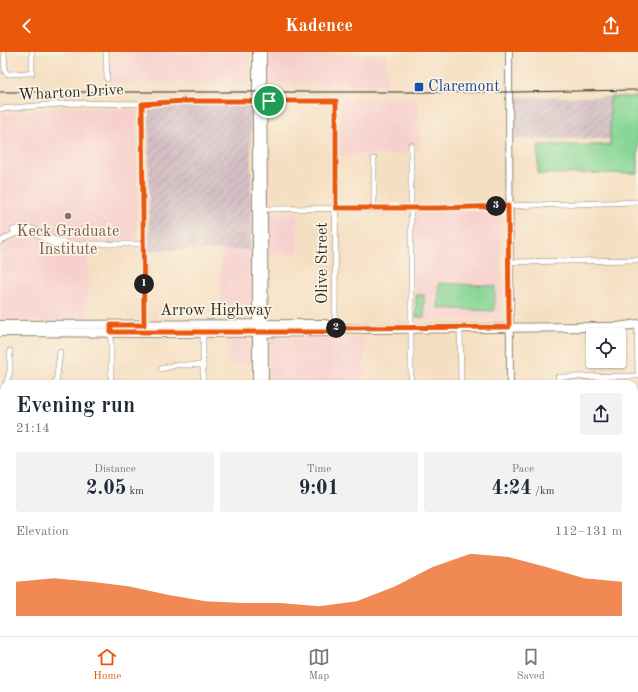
<!DOCTYPE html>
<meta charset="utf-8">
<style>
body{margin:0;font-family:"Old Standard TT",serif;background:#f2f2f3;color:#1f2937;height:100vh;display:flex;flex-direction:column;font-size:15px;white-space:nowrap}
*{box-sizing:border-box;margin:0}
p{font-size:13px;color:#747a83}
.icon{flex:none;width:22px;height:22px;fill:none;stroke:currentColor;stroke-width:2;stroke-linecap:round;stroke-linejoin:round}
.map{position:relative;flex:1;overflow:hidden}
.drawer{position:absolute;left:0px;top:328px;width:638px;height:256px;display:flex;flex-direction:column;background:#fff;border-radius:12px 12px 0 0;box-shadow:0 1px 3px #0004}
.drawer>*{flex:none}
.fabs{position:absolute;left:586px;top:276px;display:grid;gap:8px}
.fabs a{display:grid;place-items:center;width:40px;height:40px;border-radius:4px;background:#fff;box-shadow:0 1px 3px #0004;font-size:20px}
.pin{position:absolute;display:grid;place-items:center;width:34px;height:34px;color:#fff;margin:-17px;border:2px solid #fff;border-radius:50%;box-shadow:0 1px 4px #0007}
.km{position:absolute;width:20px;height:20px;margin:-10px;border-radius:50%;background:#222;color:#fff;font-size:11px;line-height:20px;text-align:center}
.round{display:grid;place-items:center;flex:none;width:42px;height:42px;border-radius:4px;background:#f2f2f3}
.head{display:flex;align-items:center;justify-content:space-between;height:68px;padding:0 16px}
h1{font-size:22px;font-weight:800;line-height:30px}
.metrics{display:grid;grid-template-columns:repeat(3,1fr);gap:6px;height:68px;padding:4px 16px}
.metrics div{display:grid;align-content:center;border-radius:4px;background:#f2f2f3;text-align:center}
.metrics b{font-size:20px;font-weight:800}
.metrics small{font-size:11px;font-weight:400}
.metrics p{font-size:11px}
.chart{height:112px;padding:8px 16px}
.chart p{display:flex;justify-content:space-between}
.chart svg{width:100%;height:72px;margin-top:4px;fill:#ea580c;opacity:.7}
header{display:flex;justify-content:space-between;align-items:center;height:52px;padding:0 16px;background:#ea580c;color:#fff;font-size:18px;font-weight:800}
.dock{display:flex;justify-content:space-around;align-items:center;height:56px;border-top:1px solid #e0e1e3;background:#fff;font-size:11px;color:#747a83}
.dock a{display:grid;justify-items:center;gap:2px}
.dock .active{color:#ea580c}
.map>svg:first-child{display:block}
.built{fill:#f7d0cd}
.industrial{fill:url(#industrial-furrows)}
.park{fill:#87d695;stroke:#598060}
.lines{fill:none;stroke-linecap:round;stroke-linejoin:round}
.minor-casing{stroke:#908576;stroke-width:6}
.tertiary-casing{stroke:#908576;stroke-width:8}
.primary-casing{stroke:#908576;stroke-width:10}
.minor{stroke:#fff;stroke-width:5}
.tertiary{stroke:#fff;stroke-width:6}
.primary{stroke:#fff;stroke-width:8}
.rail{stroke:#2b2b2b;stroke-width:1}
.route-casing{stroke:#fff;stroke-width:8}
.route{stroke:#ea580c;stroke-width:5}
.transit-dot{fill:#1a4fb4;stroke:#fcf5e5;stroke-width:1.5}
.education-dot{fill:#8d6e63;stroke:#fcf5e5;stroke-width:1.5}
.labels{text-anchor:middle;dominant-baseline:central;stroke-width:3.5;stroke-linejoin:round;paint-order:stroke}
.transit-label{font-size:16px;fill:#164399;stroke:#fcf5e5;text-anchor:start}
.street-label{font-size:16px;fill:#2b2b2b;stroke:#fcf5e5}
.education-label{font-size:16px;fill:#785e54;stroke:#fcf5e5}
</style>
<header><svg class="icon" aria-label="back" viewBox="0 0 24 24"><path d="M15 5l-7 7 7 7"/></svg>Kadence<svg class="icon" aria-label="share" viewBox="0 0 24 24"><path d="M12 15V3M7 8l5-5 5 5M5 13v7h14v-7"/></svg></header>
<div class="map">
<svg width="638" height="584" viewBox="0 0 638 584">
<defs>
<pattern id="industrial-furrows" width="10" height="10" patternUnits="userSpaceOnUse"><rect width="10" height="10" fill="#d2bec3"/><path d="M-1 1l2-2M0 10L10 0M9 11l2-2" fill="none" stroke="#b4a3a8"/></pattern>
</defs>
<rect width="100%" height="100%" fill="#fcf5e5"/>
<filter id="ink" filterUnits="userSpaceOnUse"><feTurbulence type="fractalNoise" baseFrequency=".025" numOctaves="2"/><feDisplacementMap in="SourceGraphic" scale="8" xChannelSelector="R" yChannelSelector="G"/><feConvolveMatrix kernelMatrix="1 2 1 2 8 2 1 2 1" color-interpolation-filters="sRGB"/></filter>
<filter id="wash" filterUnits="userSpaceOnUse"><feTurbulence type="fractalNoise" baseFrequency=".012" numOctaves="4" result="noise"/><feDisplacementMap in="SourceGraphic" scale="16" xChannelSelector="R" yChannelSelector="G"/><feGaussianBlur stdDeviation="0.9" result="paint"/><feColorMatrix in="noise" values="0 0 0 0 0 0 0 0 0 0 0 0 0 0 0 0 0 1.4 0 .05"/><feComposite in="paint" operator="in"/></filter>
<g filter="url(#wash)">
<rect width="100%" height="100%" fill="#f5dfc2"/>
<g class="built">
<polygon points="110,0 250,0 250,31 110,32"/>
<polygon points="386,2 387,33 270,32 270,3"/>
<polygon points="341,46 419,46 419,100 416,97 412,96 406,99 406,103 341,103"/>
<polygon points="68,55 136,57 137,184 133,188 88,188 89,269 0,269 0,62"/>
<polygon points="499,159 501,161 501,264 497,267 415,268 414,162"/>
<polygon points="298,161 298,201 267,202 267,165 270,162"/>
<polygon points="221,198 251,198 252,262 248,267 221,267"/>
<polygon points="364,285 364,326 348,332 269,332 269,290 271,287 274,286"/>
<polygon points="227,286 248,286 251,288 252,312 227,313"/>
<rect x="45" y="580" width="90" height="4"/>
</g>
<g class="industrial">
<polygon points="515,45 610,45 610,87 516,87"/>
<polygon points="182,53 248,53 251,56 251,198 149,198 149,57 151,56 170,55"/>
</g>
<g class="park">
<polygon points="610,45 638,45 638,121 538,122 538,93 610,93"/>
<polygon points="439,231 495,234 494,259 438,256"/>
<rect x="416" y="243" width="8" height="22"/>
<polygon points="0,532 4,532 4,580 45,580 45,584 0,584"/>
</g>
</g>
<g filter="url(#ink)">
<g class="lines">
<g class="minor-casing">
<g id="minor">
<polyline points="4,0 5,20 8,22 32,21 32,0"/>
<polyline points="106,0 107,27"/>
<polyline points="142,52 144,275"/>
<polyline points="0,57 72,51 142,52 184,49 336,49 335,276"/>
<polyline points="374,156 374,107"/>
<polyline points="261,157 437,156 638,150"/>
<path d="M13 178C32 171 39 181 55 188 59 189 63 189 67 191"/>
<path d="M0 190C40 162 42 200 68 192H144"/>
<polyline points="509,210 638,208"/>
<polyline points="637,272 638,320"/>
<polyline points="203,273 203,332"/>
<polyline points="460,276 461,332"/>
<polyline points="161,317 175,313 203,313"/>
<polyline points="6,332 10,319 10,299"/>
<polyline points="56,332 60,300"/>
<polyline points="111,332 111,278"/>
<polyline points="411,332 411,93"/>
<polyline points="558,332 558,325 638,324"/>
<polyline points="0,346 4,338"/>
<polyline points="0,355 4,357"/>
<polyline points="634,374 638,374"/>
<polyline points="634,522 638,522"/>
<polyline points="0,528 4,528"/>
<polyline points="142,580 142,584"/>
<polyline points="608,580 608,584"/>
<polyline points="559,584 559,580"/>
</g>
</g>
<g class="tertiary-casing">
<g id="tertiary">
<polyline points="509,0 510,332"/>
<polyline points="510,580 510,584"/>
</g>
</g>
<g class="primary-casing">
<g id="primary">
<polyline points="257,0 257,332"/>
<polyline points="262,0 264,332"/>
<polyline points="0,273 325,272 335,276 371,277 596,275 617,275 638,272"/>
<polyline points="0,280 166,281 330,280 335,276"/>
<polyline points="265,580 265,584"/>
<polyline points="257,584 257,580"/>
</g>
</g>
<use href="#minor" class="minor"/>
<use href="#tertiary" class="tertiary"/>
<use href="#primary" class="primary"/>
<polyline class="rail" points="0,40 514,40 638,38"/>
</g>
</g>
<g class="lines" filter="url(#ink)">
<g class="route-casing">
<polygon id="route" points="184,49 336,49 336,156 437,156 508,154 509,275 335,276 330,280 111,280 111,273 144,273 142,52"/>
</g>
<use href="#route" class="route"/>
</g>
<rect class="transit-dot" x="414" y="30" width="10" height="10" rx="2"/>
<circle class="education-dot" cx="68" cy="164" r="4"/>
<g class="labels">
<g class="transit-label">
<text x="428" y="35">Claremont</text>
</g>
<g class="street-label">
<text transform="translate(71 41) rotate(-3)">Wharton Drive</text>
<text transform="translate(323 211) rotate(-90)">Olive Street</text>
<text x="216" y="259">Arrow Highway</text>
</g>
<g class="education-label">
<text x="68" y="180">Keck Graduate<tspan x="68" dy="18">Institute</tspan></text>
</g>
</g>
</svg>
<div class="fabs">
<a><svg class="icon" aria-label="locate" viewBox="0 0 24 24"><circle cx="12" cy="12" r="6"/><path d="M12 2v4M12 18v4M2 12h4M18 12h4"/></svg></a>
</div>
<div class="pin" style="left:269px;top:49px;background:#1e9e55"><svg class="icon" aria-label="arrive" viewBox="0 0 24 24"><path d="M6 21V4h12l-3 4 3 4H6"/></svg></div>
<b class="km" style="left:144px;top:232px">1</b>
<b class="km" style="left:336px;top:276px">2</b>
<b class="km" style="left:496px;top:154px">3</b>
<section class="drawer">
<div class="head"><div><h1>Evening run</h1><p>21:14</p></div><a class="round"><svg class="icon" aria-label="share" viewBox="0 0 24 24"><path d="M12 15V3M7 8l5-5 5 5M5 13v7h14v-7"/></svg></a></div>
<div class="metrics">
<div><p>Distance</p><b>2.05<small> km</small></b></div>
<div><p>Time</p><b>9:01</b></div>
<div><p>Pace</p><b>4:24<small> /km</small></b></div>
</div>
<div class="chart"><p><span>Elevation</span>112–131 m</p>
<svg viewBox="0 0 160 44" preserveAspectRatio="none"><path d="M0 44V23L10 21L20 23L30 26L40 31L50 35L60 36L70 36L80 38L90 35L100 26L110 14L120 6L130 8L140 14L150 21L160 23V44z"/></svg>
</div>
</section>
</div>
<nav class="dock">
<a class="active"><svg class="icon" aria-label="home" viewBox="0 0 24 24"><path d="M3 11l9-7 9 7M6 9v11h12V9"/></svg>Home</a>
<a><svg class="icon" aria-label="map" viewBox="0 0 24 24"><path d="M3 6l6-2 6 2 6-2v14l-6 2-6-2-6 2zM9 4v14M15 6v14"/></svg>Map</a>
<a><svg class="icon" aria-label="saved" viewBox="0 0 24 24"><path d="M7 4h10v16l-5-4-5 4z"/></svg>Saved</a>
</nav>
